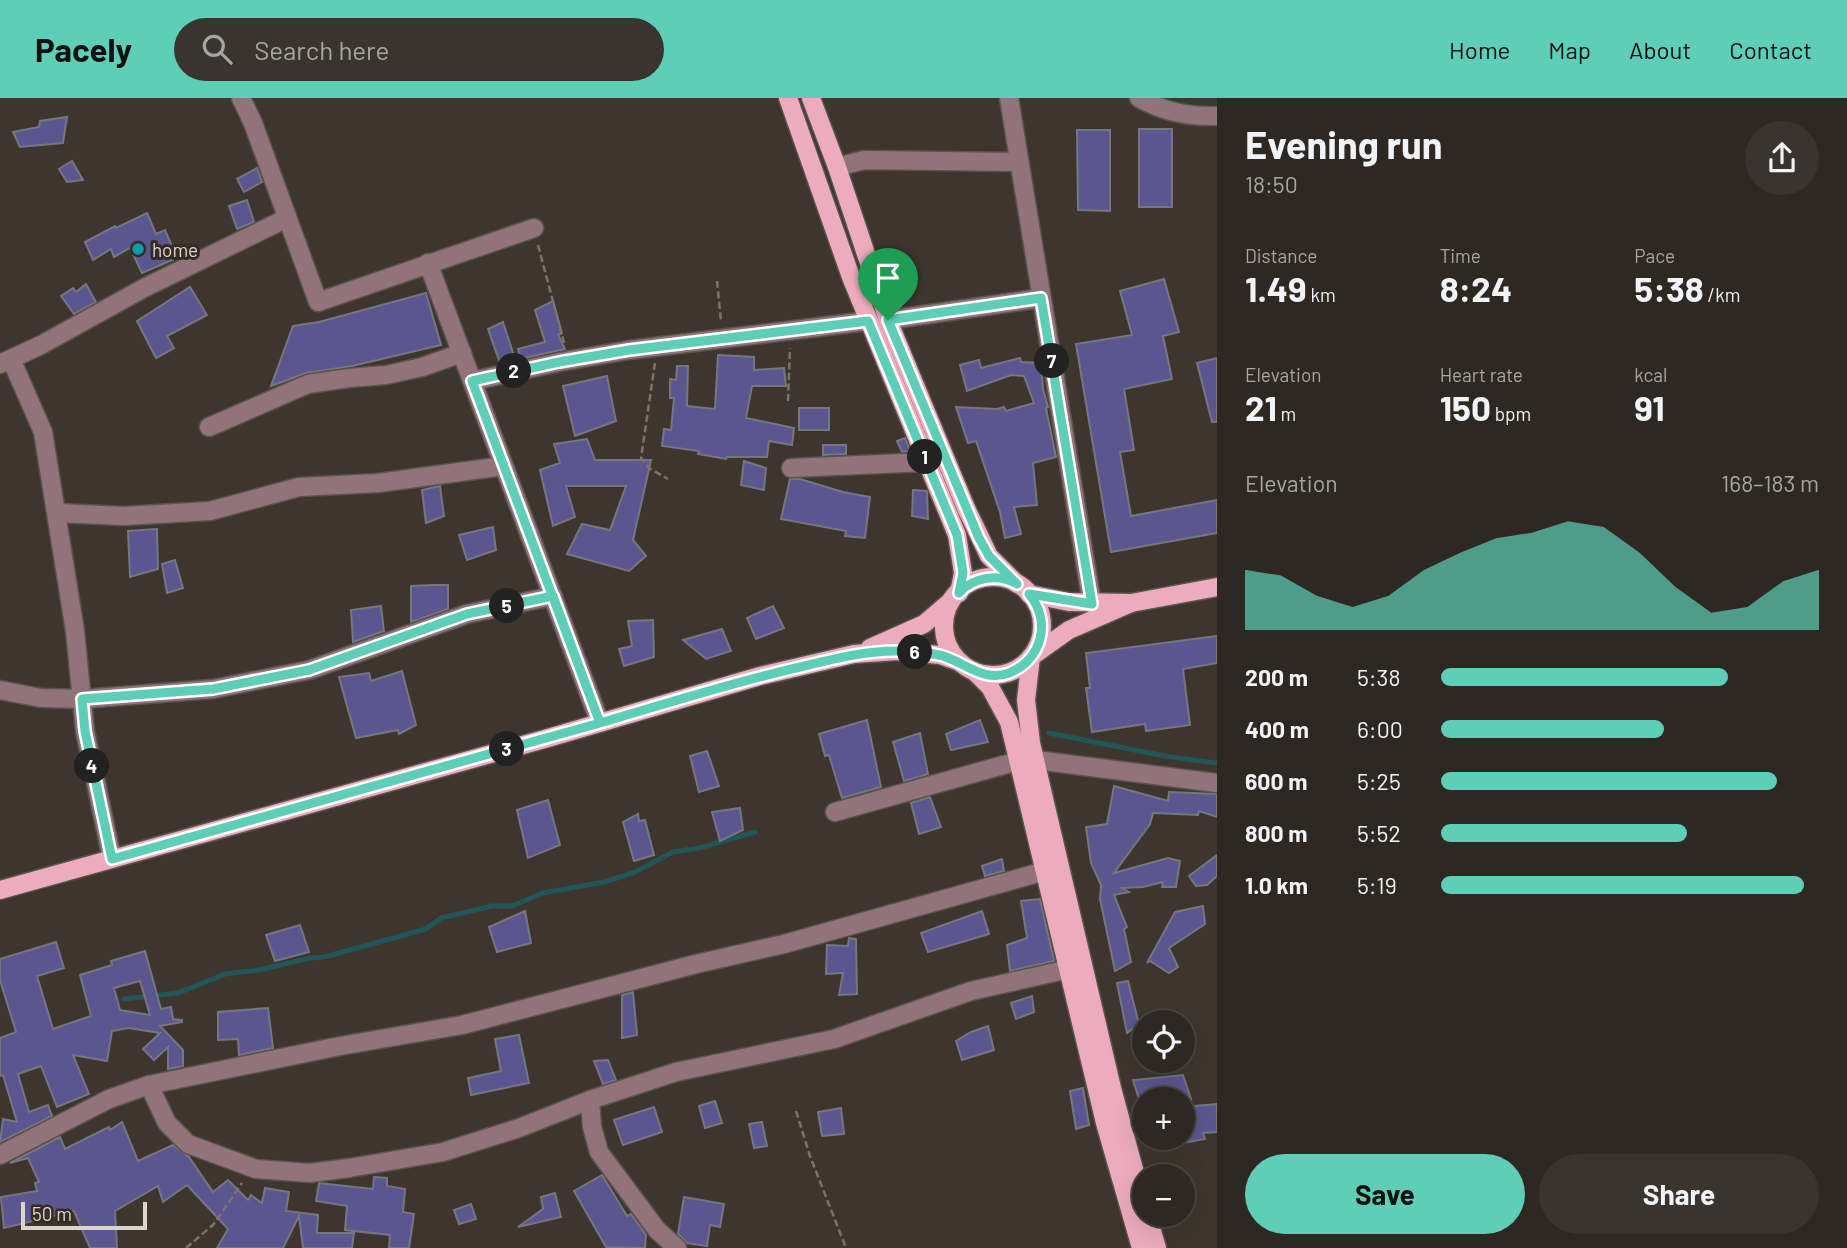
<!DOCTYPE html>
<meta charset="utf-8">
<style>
body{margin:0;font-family:Barlow,sans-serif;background:#3a342f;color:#f1f3f6;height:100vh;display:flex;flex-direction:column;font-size:26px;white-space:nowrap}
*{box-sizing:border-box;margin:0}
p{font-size:23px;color:#a7a6a5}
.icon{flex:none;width:38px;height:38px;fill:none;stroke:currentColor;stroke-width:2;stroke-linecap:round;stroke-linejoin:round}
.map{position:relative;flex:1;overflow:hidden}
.drawer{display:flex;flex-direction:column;background:#2e2822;width:630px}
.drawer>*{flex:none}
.fabs{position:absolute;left:1132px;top:912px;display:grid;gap:14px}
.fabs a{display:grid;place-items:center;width:63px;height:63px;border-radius:50%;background:#2e2822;box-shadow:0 7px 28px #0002,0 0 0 2px #494440;font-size:35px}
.scale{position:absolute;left:21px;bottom:18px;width:126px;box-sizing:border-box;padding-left:7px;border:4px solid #dbd5d0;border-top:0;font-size:19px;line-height:24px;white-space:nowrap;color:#dbd5d0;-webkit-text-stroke:5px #342c24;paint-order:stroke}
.pin{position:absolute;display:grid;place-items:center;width:60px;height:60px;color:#fff;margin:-72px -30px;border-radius:50% 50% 50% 0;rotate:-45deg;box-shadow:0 0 7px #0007}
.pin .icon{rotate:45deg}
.km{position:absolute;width:35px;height:35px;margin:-18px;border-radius:50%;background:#222;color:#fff;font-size:19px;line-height:35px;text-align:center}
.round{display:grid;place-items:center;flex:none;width:74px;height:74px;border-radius:37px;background:#3a342f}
.overview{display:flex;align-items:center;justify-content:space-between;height:119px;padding:0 28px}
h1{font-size:38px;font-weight:700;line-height:52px}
.stats{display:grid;grid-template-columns:repeat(3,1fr);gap:10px;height:119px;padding:7px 28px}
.stats div{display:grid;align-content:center}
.stats b{font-size:35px;font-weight:700}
.stats small{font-size:19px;font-weight:400}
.stats p{font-size:19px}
.chart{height:196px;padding:14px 28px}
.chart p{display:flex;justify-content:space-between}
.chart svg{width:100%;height:126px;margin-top:7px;fill:#5eceb7;opacity:.7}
.cta{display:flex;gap:14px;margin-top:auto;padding:14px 28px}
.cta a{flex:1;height:80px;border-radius:42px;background:#5eceb7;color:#111;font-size:28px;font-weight:700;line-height:80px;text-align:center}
.cta a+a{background:#3a342f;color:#f1f3f6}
ul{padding:0 28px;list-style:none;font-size:23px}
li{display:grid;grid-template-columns:112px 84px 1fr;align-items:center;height:52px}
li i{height:18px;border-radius:9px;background:#5eceb7}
header{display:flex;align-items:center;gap:42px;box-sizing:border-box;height:98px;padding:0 35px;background:#5eceb7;color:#111}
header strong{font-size:33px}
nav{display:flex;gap:38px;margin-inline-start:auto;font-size:24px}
.search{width:490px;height:63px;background:#3a342f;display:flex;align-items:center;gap:18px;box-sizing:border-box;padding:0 24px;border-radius:38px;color:#a7a6a5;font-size:26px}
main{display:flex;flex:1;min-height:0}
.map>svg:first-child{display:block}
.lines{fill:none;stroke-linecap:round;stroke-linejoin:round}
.stream{stroke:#225658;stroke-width:5}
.building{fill:#5c5690;stroke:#767681;stroke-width:2;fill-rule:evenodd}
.minor-casing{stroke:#5a534b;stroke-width:21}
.major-casing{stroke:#5a534b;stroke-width:21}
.path{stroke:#7b746d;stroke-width:2.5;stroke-dasharray:7 3.5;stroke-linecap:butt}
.minor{stroke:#92737b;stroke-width:18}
.major{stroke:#ecacbe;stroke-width:18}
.route-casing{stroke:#fff;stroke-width:14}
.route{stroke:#5eceb7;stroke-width:9}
.culture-dot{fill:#0f9aa8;stroke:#342c24;stroke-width:2.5}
.labels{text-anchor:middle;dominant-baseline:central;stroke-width:6;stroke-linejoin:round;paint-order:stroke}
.poi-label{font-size:19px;fill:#dbd5d0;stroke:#342c24;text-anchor:start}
</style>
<header>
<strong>Pacely</strong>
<div class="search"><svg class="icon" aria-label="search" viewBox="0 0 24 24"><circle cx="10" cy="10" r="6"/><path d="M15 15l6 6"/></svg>Search here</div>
<nav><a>Home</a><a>Map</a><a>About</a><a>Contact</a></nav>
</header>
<main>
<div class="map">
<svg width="1217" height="1150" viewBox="0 0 1217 1150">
<rect width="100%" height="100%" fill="#3e362e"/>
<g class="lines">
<g class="stream">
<polyline points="1049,635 1170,659 1217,665"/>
<polyline points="124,901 178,895 225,876 259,872 310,860 324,859 426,831 441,820 492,808 512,808 543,795 604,784 633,775 673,754 699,750 755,734"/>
</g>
</g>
<g class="building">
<polygon points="67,19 63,45 20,49 13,34 39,29 40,23"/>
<rect x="1139" y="31" width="33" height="78"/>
<polygon points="1077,32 1110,32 1110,113 1078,112"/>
<polygon points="72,63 83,82 67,84 59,71"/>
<polygon points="257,70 262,84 244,94 237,81"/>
<polygon points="247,102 254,124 237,131 229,108"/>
<polygon points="147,115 156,136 165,132 177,160 142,175 130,150 114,159 111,151 93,162 85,144 115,128 116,130"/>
<polygon points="1164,181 1179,234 1163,238 1172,281 1124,291 1134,352 1120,354 1131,418 1217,402 1217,435 1111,454 1076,246 1132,237 1120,193"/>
<polygon points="86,186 96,204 74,216 61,198 73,190 76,194"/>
<polygon points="190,189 207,217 167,238 174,250 156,260 137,223"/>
<polygon points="426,195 441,247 352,268 306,275 271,288 293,228 319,224"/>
<polygon points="553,203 562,235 558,237 565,251 520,261 518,251 545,244 535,212"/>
<polygon points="503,224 515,261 500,265 488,231"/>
<polygon points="718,257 754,259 754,272 784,270 786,288 752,288 746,320 794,330 792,347 769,343 767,359 727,359 726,361 698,356 699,353 662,348 664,331 671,332 674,300 670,300 670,281 676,282 677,268 688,268 687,308 715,311"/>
<polygon points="1020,260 1021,264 1041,265 1043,291 1048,309 1046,310 1056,359 1033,365 1037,407 1014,409 1021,436 1005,440 1000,414 976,343 968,345 956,309 997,311 1004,309 1006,313 1034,305 1024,278 1011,277 967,293 960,267 979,262 981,270"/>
<polygon points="1217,260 1217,324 1212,324 1197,265"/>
<polygon points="607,278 616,323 575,338 563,288"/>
<rect x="799" y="310" width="30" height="22"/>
<polygon points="905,340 910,353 902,354 897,343"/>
<polygon points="587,341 595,362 651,362 633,442 646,458 629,473 567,456 582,426 610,432 626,388 566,388 575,419 553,428 540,372 560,365 554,346"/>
<polygon points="823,347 846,347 846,356 823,357"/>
<polygon points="744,363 766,370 764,392 741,387"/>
<polygon points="790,381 800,381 843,394 870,399 865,440 845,438 846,433 781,421"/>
<polygon points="440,388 444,418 426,425 422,392"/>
<polygon points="913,392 927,393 928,421 912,418"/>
<polygon points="493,429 496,452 467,462 459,437"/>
<polygon points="157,431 158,471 130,479 128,433"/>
<polygon points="175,462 183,490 167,495 162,466"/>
<polygon points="434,487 448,487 448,511 411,524 411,488"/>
<polygon points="381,508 384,533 353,544 351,512"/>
<polygon points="773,508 784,530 756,541 747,520"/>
<polygon points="653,522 654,559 624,568 619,551 632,548 628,523"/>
<polygon points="722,531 731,553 706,561 683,542"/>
<polygon points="1217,538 1217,565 1183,571 1190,627 1146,633 1145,626 1092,634 1086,590 1090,590 1086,555"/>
<polygon points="402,573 416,627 399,636 398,632 356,640 339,579 369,575 371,583"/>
<polygon points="867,622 881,689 842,700 829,657 825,658 819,636"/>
<polygon points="980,622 988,644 951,652 946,636"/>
<polygon points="920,635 928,676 904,683 893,644"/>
<polygon points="707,653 719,688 699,694 690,658"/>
<polygon points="1114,688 1168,703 1169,694 1217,696 1217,719 1199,713 1198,717 1153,715 1150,726 1114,775 1168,760 1180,763 1176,789 1162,789 1163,784 1143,789 1122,790 1129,794 1114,797 1127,829 1124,831 1131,864 1115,873 1100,801 1101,787 1091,765 1086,729 1107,726"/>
<polygon points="930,699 941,729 919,736 911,705"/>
<polygon points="548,702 560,747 528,760 517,712"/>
<polygon points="740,710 743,732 720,743 712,714"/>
<polygon points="638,716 639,723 645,722 654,757 634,763 623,724"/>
<polygon points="1217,757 1217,778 1207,787 1196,788 1189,778"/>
<polygon points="1002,761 1004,773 985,778 982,768"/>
<polygon points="1040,801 1054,863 1010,873 1007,847 1027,840 1021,803"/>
<polygon points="1203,808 1205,826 1169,850 1178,869 1169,875 1150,863 1147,865 1175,814"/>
<polygon points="525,813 531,845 497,854 489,829"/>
<polygon points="982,813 989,836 928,854 921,835"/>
<polygon points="300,827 309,854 275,863 266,837"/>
<polygon points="849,840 856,841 857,896 839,897 843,875 826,876 827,847 848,848"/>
<path d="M56 844 64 870 37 878 53 931 91 918 80 877 112 867 111 863 145 853 161 911 171 909 173 921 182 922V924L160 928 183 952V968L168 971V949L154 962 143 951 160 935 128 930 112 933 107 963 73 957 89 996 57 1009 41 968 18 976 29 1014 48 1007 52 1018 0 1044 3 1021 17 1024 3 977 0 978V940L16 934 0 882V861ZM140 883 150 917 120 912 114 890Z"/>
<polygon points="1128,883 1139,926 1127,935 1117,885"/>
<polygon points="633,894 637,937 622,940 622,897"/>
<polygon points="1032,898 1034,914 1016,921 1011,905"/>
<polygon points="268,910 273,950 239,957 238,941 218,942 218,914"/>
<polygon points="988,928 994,952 962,962 956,943 971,934"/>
<polygon points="519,937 529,985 471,997 468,980 501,973 495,941"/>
<polygon points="608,962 616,982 603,986 594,963"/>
<polygon points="1183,977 1191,1001 1139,1001 1133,982"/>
<polygon points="1083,990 1089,1027 1076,1031 1070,993"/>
<polygon points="715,1003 722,1025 705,1030 699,1008"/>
<polygon points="1217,1006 1217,1034 1203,1035 1205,1041 1183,1045 1183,1009"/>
<polygon points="654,1009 662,1034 623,1047 614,1022"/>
<polygon points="841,1010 844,1036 822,1038 818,1014"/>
<polygon points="122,1024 138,1063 173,1047 189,1059 213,1094 228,1082 248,1102 251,1097 262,1105 265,1090 289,1094 286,1113 318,1117 317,1135 354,1135 352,1150 303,1150 299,1118 283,1150 217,1150 228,1131 187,1087 163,1104 158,1088 115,1113 117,1150 90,1150 74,1113 4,1130 1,1099 37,1093 35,1085 39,1084 28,1060 10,1065 60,1039 65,1051 109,1029 110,1032"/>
<polygon points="762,1024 767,1048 754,1050 749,1026"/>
<polygon points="602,1077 627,1118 631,1116 646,1137 645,1150 606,1149 574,1093"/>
<polygon points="374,1079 387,1080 387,1088 405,1091 403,1114 414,1116 409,1150 389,1150 390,1137 345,1132 347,1108 316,1103 319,1085 373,1091"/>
<polygon points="555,1095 561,1119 518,1129 543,1111 541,1099"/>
<polygon points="684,1099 724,1106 720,1129 710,1127 707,1148 687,1145 678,1136"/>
<polygon points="471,1106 476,1121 459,1126 454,1112"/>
</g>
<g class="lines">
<g class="minor-casing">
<g id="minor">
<polyline points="241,0 253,25 318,204 534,130"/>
<polyline points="1009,0 1092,506"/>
<path d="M1139 0C1162 13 1190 19 1217 18"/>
<polyline points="837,69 864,62 1019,64"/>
<polyline points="428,165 600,625"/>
<polyline points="888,222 1041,200"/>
<polyline points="11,261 43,334 75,533 85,633 112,761"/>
<polyline points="0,266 41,247 144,190 287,120"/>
<polyline points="472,283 559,264 629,252 868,223"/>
<polyline points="209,329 308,286 349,280 386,277 422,269 462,255"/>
<polyline points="791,370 927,364"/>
<polyline points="58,415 124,418 210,413 299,389 378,385 504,368"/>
<polyline points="0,592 41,600 82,601 213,591 309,572 467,516 553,498"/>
<polyline points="1036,662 1217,685"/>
<polyline points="835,714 1018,663"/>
<polyline points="149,987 167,1025 188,1046 256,1071 310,1075 349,1070 443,1054 519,1030 590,1002 676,974 834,941 971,893 1069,871"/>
<polyline points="590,1002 592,1029 599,1054 657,1132 677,1150"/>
<polyline points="0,1057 109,1001 149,987 340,948 462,927 696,866 784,846 1045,773"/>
</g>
</g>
<g class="major-casing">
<g id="major">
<polyline points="788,0 851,179 957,437 963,475 959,495"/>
<polyline points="811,0 837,69 888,222 966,410 989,458 1017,486"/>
<circle cx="993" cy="528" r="49"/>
<polyline points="1029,496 1069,504 1131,505 1217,489"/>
<polyline points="1131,505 1069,532 1031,559 1026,602 1031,645 1112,990 1144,1108"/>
<polyline points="870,550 924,526 951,503"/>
<polyline points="974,573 990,589 1009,624 1105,1025 1141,1150"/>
<polyline points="0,792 548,640 760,578 854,556 897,553 940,557 960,564"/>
<polyline points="1147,1116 1157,1150"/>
</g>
</g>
<g class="path">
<polyline points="538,147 564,245"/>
<polyline points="717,183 721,223"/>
<polyline points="655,265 641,360 649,370 668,381"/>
<polyline points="788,303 790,250"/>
<polyline points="796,1013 810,1058 846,1150"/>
<polyline points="186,1150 213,1127 242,1085"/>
</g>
<use href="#minor" class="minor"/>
<use href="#major" class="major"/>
</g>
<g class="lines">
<g class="route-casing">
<path id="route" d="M888 222 979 440 989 458 1017 486C999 475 973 479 959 495L963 475 957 437 868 223 629 252 559 264 472 283 600 625 112 761 85 633 82 601 213 591 309 572 467 516 553 498 600 625C665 606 730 585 796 570 829 562 862 553 896 553 910 553 926 554 939 557 963 562 982 585 1009 575 1042 562 1052 523 1029 496L1092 506 1041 200 888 222"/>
</g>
<use href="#route" class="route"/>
</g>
<circle class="culture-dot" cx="138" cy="151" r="7"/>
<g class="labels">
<g class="poi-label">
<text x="152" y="151">home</text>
</g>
</g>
</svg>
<div class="fabs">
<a><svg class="icon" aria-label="locate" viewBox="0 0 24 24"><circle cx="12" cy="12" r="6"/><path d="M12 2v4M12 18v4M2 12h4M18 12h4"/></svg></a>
<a>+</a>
<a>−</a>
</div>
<div class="scale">50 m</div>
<div class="pin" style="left:888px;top:222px;background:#1e9e55"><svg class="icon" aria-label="arrive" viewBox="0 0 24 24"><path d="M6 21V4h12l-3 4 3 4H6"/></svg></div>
<b class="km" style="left:925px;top:359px">1</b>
<b class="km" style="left:514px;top:273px">2</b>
<b class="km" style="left:507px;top:651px">3</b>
<b class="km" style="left:92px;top:668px">4</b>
<b class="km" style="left:507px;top:508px">5</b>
<b class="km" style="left:915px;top:554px">6</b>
<b class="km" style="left:1052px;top:263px">7</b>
</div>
<section class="drawer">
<div class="overview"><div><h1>Evening run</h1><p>18:50</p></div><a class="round"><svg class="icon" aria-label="share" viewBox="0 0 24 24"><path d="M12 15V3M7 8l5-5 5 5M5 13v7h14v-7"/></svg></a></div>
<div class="stats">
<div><p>Distance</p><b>1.49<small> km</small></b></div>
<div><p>Time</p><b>8:24</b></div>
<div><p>Pace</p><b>5:38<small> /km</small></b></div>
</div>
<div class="stats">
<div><p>Elevation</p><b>21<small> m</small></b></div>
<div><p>Heart rate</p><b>150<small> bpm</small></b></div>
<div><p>kcal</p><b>91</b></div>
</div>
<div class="chart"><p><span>Elevation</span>168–183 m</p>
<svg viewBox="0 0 160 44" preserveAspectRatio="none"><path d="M0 44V23L10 25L20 32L30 36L40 32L50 23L60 17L70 12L80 10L90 6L100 8L110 17L120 29L130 38L140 36L150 27L160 23V44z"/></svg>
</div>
<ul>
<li><b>200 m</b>5:38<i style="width:76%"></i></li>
<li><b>400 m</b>6:00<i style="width:59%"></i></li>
<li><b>600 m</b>5:25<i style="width:89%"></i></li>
<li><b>800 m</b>5:52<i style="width:65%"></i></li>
<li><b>1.0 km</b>5:19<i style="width:96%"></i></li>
</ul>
<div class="cta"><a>Save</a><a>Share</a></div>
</section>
</main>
